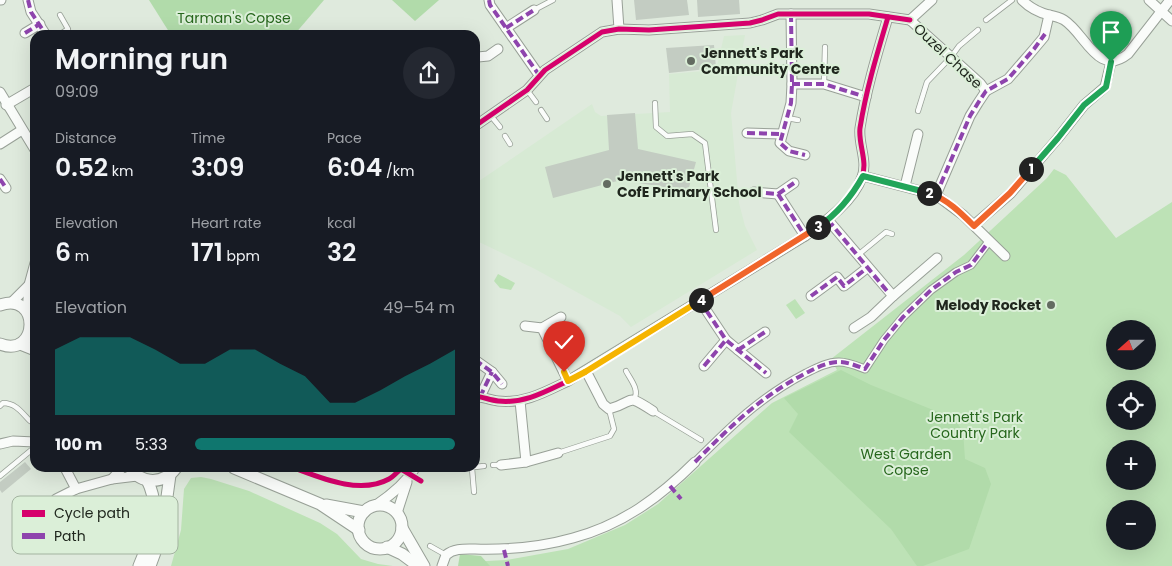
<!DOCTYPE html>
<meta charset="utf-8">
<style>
body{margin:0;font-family:Poppins,sans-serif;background:#242831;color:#f1f3f6;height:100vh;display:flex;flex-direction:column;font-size:19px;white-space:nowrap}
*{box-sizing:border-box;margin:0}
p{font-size:16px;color:#9ea1a6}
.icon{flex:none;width:28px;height:28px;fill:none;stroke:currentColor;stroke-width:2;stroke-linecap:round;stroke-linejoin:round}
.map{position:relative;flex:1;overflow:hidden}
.panel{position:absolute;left:30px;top:30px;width:450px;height:442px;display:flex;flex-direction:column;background:#171b24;border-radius:15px;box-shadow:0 5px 20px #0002}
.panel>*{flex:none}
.needle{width:32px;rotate:249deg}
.tools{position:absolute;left:1106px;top:320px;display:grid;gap:10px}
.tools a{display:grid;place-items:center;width:50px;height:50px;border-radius:50%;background:#171b24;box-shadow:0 5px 20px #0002;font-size:25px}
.pin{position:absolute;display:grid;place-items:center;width:42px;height:42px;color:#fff;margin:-51px -21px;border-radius:50% 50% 50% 0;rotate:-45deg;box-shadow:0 0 5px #0007}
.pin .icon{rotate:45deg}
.km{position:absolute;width:25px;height:25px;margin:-12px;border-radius:50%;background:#222;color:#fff;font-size:14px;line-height:25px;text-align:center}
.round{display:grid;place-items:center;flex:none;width:52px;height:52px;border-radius:26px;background:#242831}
.summary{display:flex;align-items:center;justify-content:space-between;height:85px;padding:0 25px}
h1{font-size:28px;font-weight:600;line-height:38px}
.figures{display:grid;grid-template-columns:repeat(3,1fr);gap:8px;height:85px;padding:5px 25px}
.figures div{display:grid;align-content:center}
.figures b{font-size:25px;font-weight:600}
.figures small{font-size:14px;font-weight:400}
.figures p{font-size:14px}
.chart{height:140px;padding:10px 25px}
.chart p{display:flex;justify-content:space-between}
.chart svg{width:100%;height:90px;margin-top:5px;fill:#0f766e;opacity:.7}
ul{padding:0 25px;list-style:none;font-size:16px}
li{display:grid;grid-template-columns:80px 60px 1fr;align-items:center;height:38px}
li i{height:12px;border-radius:6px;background:#0f766e}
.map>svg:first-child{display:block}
.built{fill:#d7ead4}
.green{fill:#bde2b6;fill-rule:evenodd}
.forest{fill:#b1dbaa}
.building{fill:#c3ccc2}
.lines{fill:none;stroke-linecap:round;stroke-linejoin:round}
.service-casing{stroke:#98a097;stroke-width:6}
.pedestrian-casing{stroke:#98a097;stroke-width:9}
.minor-casing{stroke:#98a097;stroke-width:11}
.tertiary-casing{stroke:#98a097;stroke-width:13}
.service{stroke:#fafcfa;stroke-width:4.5}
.pedestrian{stroke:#fafcfa;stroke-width:7}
.minor{stroke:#fafcfa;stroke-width:9}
.tertiary{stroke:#fafcfa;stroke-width:11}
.quiet{stroke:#8e44ad;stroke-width:4;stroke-dasharray:8 4;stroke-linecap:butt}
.cycleway-casing{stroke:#dbefd8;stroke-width:8}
.cycleway{stroke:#d6006c;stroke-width:5}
.split-1-casing{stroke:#fff;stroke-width:10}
.split-2-casing{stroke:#fff;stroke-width:10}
.split-3-casing{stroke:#fff;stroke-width:10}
.split-4-casing{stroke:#fff;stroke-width:10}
.split-5-casing{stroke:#fff;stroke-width:10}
.split-6-casing{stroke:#fff;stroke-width:10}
.split-1{stroke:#22a559;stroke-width:6}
.split-2{stroke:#f0652b;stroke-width:6}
.split-3{stroke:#22a559;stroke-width:6}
.split-4{stroke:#f0652b;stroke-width:6}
.split-5{stroke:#f5b400;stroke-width:6}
.split-6{stroke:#f5b400;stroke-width:6}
.poi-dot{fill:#636b61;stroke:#dbefd8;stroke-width:2}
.labels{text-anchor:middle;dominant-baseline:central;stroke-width:4;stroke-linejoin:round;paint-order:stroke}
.park-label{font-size:14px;fill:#27671d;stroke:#dbefd8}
.poi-label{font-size:14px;font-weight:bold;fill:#20271e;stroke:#dbefd8;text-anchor:start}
.street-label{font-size:14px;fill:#20271e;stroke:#dbefd8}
.key{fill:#dbefd8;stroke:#a3b3a0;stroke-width:1}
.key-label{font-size:14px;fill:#20271e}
</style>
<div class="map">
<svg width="1172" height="566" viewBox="0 0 1172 566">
<rect width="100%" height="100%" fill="#dfeadd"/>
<polygon class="built" points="745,35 731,113 739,203 745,226 757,250 631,327 620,316 535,269 475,240 475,188 479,181 592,104 595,112 601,116 670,112 669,74 716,70 724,36"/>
<g class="green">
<path d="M1054 169 1066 175 1116 238 1172 202V566H470L468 562 506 560 568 549 625 525 658 504 772 403 837 370 831 359 964 255 1047 178ZM1115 329H1148V361H1115ZM1115 389H1148V421H1115ZM1115 449H1148V481H1115ZM1115 509H1148V541H1115Z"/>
<polygon points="498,274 515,283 511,290 500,288 494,281"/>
<polygon points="795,299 805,313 796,319 786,305"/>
<polygon points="201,477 211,479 249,491 320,523 337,534 361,559 378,564 393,566 171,566 181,530 184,489 191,478"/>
</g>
<g class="forest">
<polygon points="149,0 324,0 294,35 171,35"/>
<polygon points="392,0 439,0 415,21"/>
<polygon points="841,370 871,385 953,418 963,431 965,459 985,468 991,484 969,549 923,566 917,566 891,529 789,432 798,414 784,398"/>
<polygon points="460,554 481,556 490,566 458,566"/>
</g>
<g class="building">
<polygon points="634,0 687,0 689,15 636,20"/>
<polygon points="697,0 739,0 740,14 698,17"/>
<polygon points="714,45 716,68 669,73 666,48"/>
<polygon points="635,113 638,149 696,162 688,191 621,180 553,198 545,167 609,150 607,115"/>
<polygon points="25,462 31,469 2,493 0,490 0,482"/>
</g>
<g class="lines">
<g class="service-casing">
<g id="service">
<polyline points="534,10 553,0"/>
<polyline points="986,20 1012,0"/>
<polyline points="59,35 68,29 60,15"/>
<polyline points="753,68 792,67"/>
<polyline points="824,84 825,47"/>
<polyline points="527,90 536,102"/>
<polyline points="655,103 656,127 667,136 692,134 705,143 716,230"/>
<polyline points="541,110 547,119"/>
<polyline points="918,111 927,82 951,57 959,46 978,30"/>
<polyline points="491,116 500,127"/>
<polyline points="787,118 798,120"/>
<polyline points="505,136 510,144"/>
<polyline points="858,255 886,232 892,234"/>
<path d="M626 371C630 379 640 390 634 399"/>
<path d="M0 406 3 403C16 403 22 413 30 421"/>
<polyline points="653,411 701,440"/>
<polyline points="558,453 610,436 614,429 609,409"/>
<polyline points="493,465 501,465"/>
<polyline points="475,467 484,466"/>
<polyline points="472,468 474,492"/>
<polyline points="0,476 35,447"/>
<polyline points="430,546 446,555"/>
</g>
</g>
<g class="pedestrian-casing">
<path id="pedestrian" d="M695 462C731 426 760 397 806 373 816 368 827 362 839 362 848 362 857 366 865 369L884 340 903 317 931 290 956 272 971 265 987 244"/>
</g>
<g class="minor-casing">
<g id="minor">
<polyline points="0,0 1,0"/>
<polyline points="28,0 31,12 46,35"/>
<polyline points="489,0 490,5 539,75"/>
<polyline points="617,0 619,29"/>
<path d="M1022 0C1030 8 1037 12 1049 15 1054 16 1059 17 1064 20 1085 33 1098 78 1128 54L1170 0"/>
<polyline points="1149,0 1172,21"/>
<polyline points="791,14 792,84 791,103 780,143 789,151 805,155"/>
<polyline points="910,20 980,83 986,91"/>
<polyline points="910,20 932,0"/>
<polyline points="506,28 534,10"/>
<polyline points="25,33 40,24"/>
<polyline points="475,59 478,57 488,56 498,49"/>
<polyline points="792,84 824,84 866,97"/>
<polyline points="0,92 35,150"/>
<polyline points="6,105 35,88"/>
<polyline points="475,126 527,90 545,70 602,32 619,29 649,30 750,23 762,20 778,14 869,14 910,20"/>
<polyline points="747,133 782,134"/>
<polyline points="0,144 22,130"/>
<polyline points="863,176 936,195 963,215 1005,256"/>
<polyline points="0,179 6,188"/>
<polyline points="905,186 918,134"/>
<polyline points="754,192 778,194 794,183"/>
<polyline points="778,194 805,236"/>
<polyline points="936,195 970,116 978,103 986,91 1008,79 1034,49 1044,37 1049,15"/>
<polyline points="828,220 893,296 937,258"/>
<polyline points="974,225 1011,193 1058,138 1084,105 1105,87 1111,62"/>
<polyline points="811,296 837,277 844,286 867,268"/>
<polyline points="700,301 726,340 766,373"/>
<polyline points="11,303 29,285"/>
<polyline points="27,313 29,285 35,263"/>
<polyline points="525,326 542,328 568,381"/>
<polyline points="542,328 561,317"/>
<polyline points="854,328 871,317 893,296"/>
<polyline points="738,350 765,332"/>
<polyline points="475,360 492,372 502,384"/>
<polyline points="704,366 726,340"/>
<path d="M586 371 603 404 609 409C636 402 624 392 653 411"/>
<path d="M475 396C483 397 490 400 498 401 524 404 545 392 568 381L805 236C825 222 854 201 862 177 868 161 858 144 860 128 866 90 877 54 888 17"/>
<polyline points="480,397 492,372"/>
<polyline points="520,401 526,462"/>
<polyline points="0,444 13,441 35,442"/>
<polyline points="501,465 526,462 558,453"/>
<polyline points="65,468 76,489"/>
<polyline points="112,479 122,468"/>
<polyline points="56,499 76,489 112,479 137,476"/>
<path d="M376 505C391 495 405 484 415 468"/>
<polyline points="397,513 407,482"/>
<path d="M442 566 446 555C454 548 465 549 475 549 509 550 541 547 573 538 622 525 660 497 695 462"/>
</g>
</g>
<g class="tertiary-casing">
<g id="tertiary">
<path d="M0 305C41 291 39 359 0 344"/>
<polyline points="20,344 35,350"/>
<path d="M130 468C142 485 164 484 176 468"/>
<polyline points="234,468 320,504 359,530"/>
<polyline points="326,505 364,512"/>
<circle cx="380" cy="527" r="22"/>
<polyline points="402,528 424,566"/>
<polyline points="387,547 402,554 418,566"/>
<path d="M139 566C151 538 162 509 147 480"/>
<polyline points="150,566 162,533 170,475"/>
</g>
</g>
<use href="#service" class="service"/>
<use href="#pedestrian" class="pedestrian"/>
<use href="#minor" class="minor"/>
<use href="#tertiary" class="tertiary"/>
<g class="quiet">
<polyline points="28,0 31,12 46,35"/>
<polyline points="489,0 490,5 539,75"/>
<polyline points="791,14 792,84 791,103 780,143 789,151 805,155"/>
<polyline points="506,28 534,10"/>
<polyline points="25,33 40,24"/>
<polyline points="792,84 824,84 866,97"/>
<polyline points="747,133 782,134"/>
<polyline points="0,179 6,188"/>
<polyline points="754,192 778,194 794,183"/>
<polyline points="778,194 805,236"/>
<polyline points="936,195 970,116 978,103 986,91 1008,79 1034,49 1045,34"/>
<polyline points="828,220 887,291"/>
<polyline points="974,225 1011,193 1058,138 1084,105 1105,87 1111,62"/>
<polyline points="811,296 837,277 844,286 867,268"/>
<polyline points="700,301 726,340 766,373"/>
<polyline points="738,350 765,332"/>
<polyline points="475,360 492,372 502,384"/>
<polyline points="704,366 726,340"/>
<polyline points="480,397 492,372"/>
<path d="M695 462C731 426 760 397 806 373 816 368 827 362 839 362 848 362 857 366 865 369L884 340 903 317 931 290 956 272 971 265 987 244"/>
<polyline points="670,486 681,499"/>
<polyline points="504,550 508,566"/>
</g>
<g class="cycleway-casing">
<g id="cycleway">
<polyline points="475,126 527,90 545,70 602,32 619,29 649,30 750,23 762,20 778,14 869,14 910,20"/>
<path d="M475 396C483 397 490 400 498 401 524 404 545 392 568 381L805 236C825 222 854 201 862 177 868 161 858 144 860 128 866 90 877 54 888 17"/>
<path d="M294 468C321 478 360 495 389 479 393 477 397 472 401 469L421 481"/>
</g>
</g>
<use href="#cycleway" class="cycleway"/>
</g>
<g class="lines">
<g class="split-1-casing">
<polyline id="split-1" points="1031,169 1058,138 1084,105 1106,87 1111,62"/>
</g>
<g class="split-2-casing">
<path id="split-2" d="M929 193C947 199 961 213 974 226L1010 193 1031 169"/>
</g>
<g class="split-3-casing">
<path id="split-3" d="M818 227C837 214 852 196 863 176L929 193"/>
</g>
<g class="split-4-casing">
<polyline id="split-4" points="701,300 818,227"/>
</g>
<g class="split-5-casing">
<polyline id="split-5" points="585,372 701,300"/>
</g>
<g class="split-6-casing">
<polyline id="split-6" points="564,372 568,381 585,372"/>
</g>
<use href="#split-1" class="split-1"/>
<use href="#split-2" class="split-2"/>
<use href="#split-3" class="split-3"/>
<use href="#split-4" class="split-4"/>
<use href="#split-5" class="split-5"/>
<use href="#split-6" class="split-6"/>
</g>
<g class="poi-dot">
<circle cx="691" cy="61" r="5"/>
<circle cx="607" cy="184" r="5"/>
<circle cx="1051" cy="305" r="5"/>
</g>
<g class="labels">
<g class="park-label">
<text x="234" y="18">Tarman's Copse</text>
<text x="975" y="417">Jennett's Park<tspan x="975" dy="16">Country Park</tspan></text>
<text x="906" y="454">West Garden<tspan x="906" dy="16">Copse</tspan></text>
</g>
<g class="poi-label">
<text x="701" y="53">Jennett's Park<tspan x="701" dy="16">Community Centre</tspan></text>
<text x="617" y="176">Jennett's Park<tspan x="617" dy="16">CofE Primary School</tspan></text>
<text x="1041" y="305" text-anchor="end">Melody Rocket</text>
</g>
<g class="street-label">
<text transform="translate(948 56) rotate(43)">Ouzel Chase</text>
</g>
</g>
<rect x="12" y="496" width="166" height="58" rx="8" class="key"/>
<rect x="22" y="510" width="23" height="7" fill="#d6006c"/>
<rect x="22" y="533" width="23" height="6" fill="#8e44ad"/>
<g class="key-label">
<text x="54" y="518">Cycle path</text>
<text x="54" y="541">Path</text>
</g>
</svg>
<div class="tools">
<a><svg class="needle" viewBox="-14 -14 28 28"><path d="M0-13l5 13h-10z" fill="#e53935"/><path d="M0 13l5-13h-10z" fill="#9ea1a6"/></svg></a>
<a><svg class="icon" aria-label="locate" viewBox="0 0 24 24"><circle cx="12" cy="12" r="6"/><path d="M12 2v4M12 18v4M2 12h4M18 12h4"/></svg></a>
<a>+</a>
<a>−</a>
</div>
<div class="pin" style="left:1111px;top:62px;background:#1e9e55"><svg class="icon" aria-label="arrive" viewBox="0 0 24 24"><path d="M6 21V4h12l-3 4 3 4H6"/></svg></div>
<div class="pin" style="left:564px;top:372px;background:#d93025"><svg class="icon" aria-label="check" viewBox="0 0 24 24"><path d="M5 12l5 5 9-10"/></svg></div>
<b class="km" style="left:1031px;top:169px">1</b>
<b class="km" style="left:929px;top:193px">2</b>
<b class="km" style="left:818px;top:227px">3</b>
<b class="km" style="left:701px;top:300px">4</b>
<section class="panel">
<div class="summary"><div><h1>Morning run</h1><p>09:09</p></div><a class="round"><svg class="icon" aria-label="share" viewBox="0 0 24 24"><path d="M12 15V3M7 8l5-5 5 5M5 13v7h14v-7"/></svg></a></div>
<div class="figures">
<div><p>Distance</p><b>0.52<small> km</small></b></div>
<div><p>Time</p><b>3:09</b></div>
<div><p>Pace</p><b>6:04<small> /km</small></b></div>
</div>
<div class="figures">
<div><p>Elevation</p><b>6<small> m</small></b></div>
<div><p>Heart rate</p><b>171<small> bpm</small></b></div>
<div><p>kcal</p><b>32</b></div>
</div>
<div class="chart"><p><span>Elevation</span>49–54 m</p>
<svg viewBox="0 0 160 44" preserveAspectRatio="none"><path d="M0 44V12L10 6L20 6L30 6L40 12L50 19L60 19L70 12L80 12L90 19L100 25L110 38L120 38L130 32L140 25L150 19L160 12V44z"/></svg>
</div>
<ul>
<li><b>100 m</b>5:33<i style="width:100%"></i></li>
</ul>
</section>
</div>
